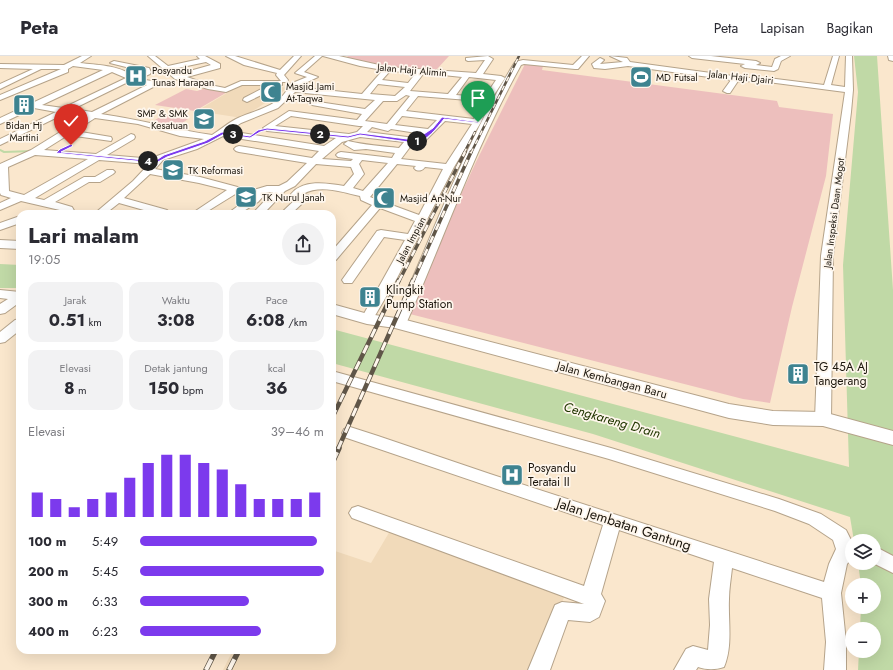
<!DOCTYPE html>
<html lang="id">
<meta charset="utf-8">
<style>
body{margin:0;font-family:Jost,sans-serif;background:#f2f2f3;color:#2b2b33;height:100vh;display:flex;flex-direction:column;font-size:15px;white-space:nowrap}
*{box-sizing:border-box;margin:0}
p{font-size:13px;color:#7c7c81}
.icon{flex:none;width:22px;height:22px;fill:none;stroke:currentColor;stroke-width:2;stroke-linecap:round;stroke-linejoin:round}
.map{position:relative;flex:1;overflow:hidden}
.panel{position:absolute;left:16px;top:154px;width:320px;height:444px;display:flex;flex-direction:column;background:#fff;border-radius:12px;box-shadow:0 4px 16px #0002}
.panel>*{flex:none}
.buttons{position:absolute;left:845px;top:478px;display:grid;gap:8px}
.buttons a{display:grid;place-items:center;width:36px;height:36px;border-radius:50%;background:#fff;box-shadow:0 4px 16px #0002;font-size:20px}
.pin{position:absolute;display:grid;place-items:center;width:34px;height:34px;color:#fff;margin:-41px -17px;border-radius:50% 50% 50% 0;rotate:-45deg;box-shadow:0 0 4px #0007}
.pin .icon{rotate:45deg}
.km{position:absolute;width:20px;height:20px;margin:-10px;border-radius:50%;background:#222;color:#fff;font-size:11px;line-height:20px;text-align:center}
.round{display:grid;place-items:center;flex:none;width:42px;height:42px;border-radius:21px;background:#f2f2f3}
.headline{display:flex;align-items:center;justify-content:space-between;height:68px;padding:0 12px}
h1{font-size:22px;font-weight:700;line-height:30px}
.figures{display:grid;grid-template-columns:repeat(3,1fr);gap:6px;height:68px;padding:4px 12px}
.figures div{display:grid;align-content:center;border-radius:10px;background:#f2f2f3;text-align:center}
.figures b{font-size:17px;font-weight:700}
.figures small{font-size:11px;font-weight:400}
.figures p{font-size:11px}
.chart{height:112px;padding:8px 12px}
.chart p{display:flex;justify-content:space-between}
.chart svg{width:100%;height:72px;margin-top:4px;stroke:#7c3aed;stroke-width:6}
ul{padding:0 12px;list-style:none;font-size:13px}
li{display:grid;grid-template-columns:64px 48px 1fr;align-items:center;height:30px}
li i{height:10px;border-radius:5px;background:#7c3aed}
header{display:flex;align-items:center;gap:24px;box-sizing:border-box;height:56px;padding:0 20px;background:#fff;border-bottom:1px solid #e1e1e2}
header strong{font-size:19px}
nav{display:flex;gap:22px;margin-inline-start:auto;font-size:14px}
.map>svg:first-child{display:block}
.built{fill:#f1daba}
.green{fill:#edbfbd}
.water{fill:#c0d9a6}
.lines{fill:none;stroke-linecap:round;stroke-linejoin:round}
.stream{stroke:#c0d9a6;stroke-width:2}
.minor-casing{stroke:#b5a38a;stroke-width:2}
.major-casing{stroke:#b5a38a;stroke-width:2}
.highway-casing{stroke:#b5a38a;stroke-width:2}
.minor{fill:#fff;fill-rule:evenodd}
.major{fill:#fff;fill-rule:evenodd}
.highway{fill:#fff;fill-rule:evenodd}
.rail-far3-casing{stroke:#605648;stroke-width:2.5}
.rail-far2-casing{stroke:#605648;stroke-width:3.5}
.rail-far1-casing{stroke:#605648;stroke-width:4.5}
.rail-casing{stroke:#605648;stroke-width:5.5}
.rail-far3{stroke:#fef6ec;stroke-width:1.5;stroke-dasharray:5;stroke-linecap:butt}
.rail-far2{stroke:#fef6ec;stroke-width:2.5;stroke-dasharray:7;stroke-linecap:butt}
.rail-far1{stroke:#fef6ec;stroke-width:3;stroke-dasharray:9;stroke-linecap:butt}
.rail{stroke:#fef6ec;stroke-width:4;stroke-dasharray:12;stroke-linecap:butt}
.route{fill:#7c3aed;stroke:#fff}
.labels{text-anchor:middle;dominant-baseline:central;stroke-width:3.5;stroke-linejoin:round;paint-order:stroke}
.far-poi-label{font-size:10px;fill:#1c160d;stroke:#fef6ec;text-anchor:start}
.far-street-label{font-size:10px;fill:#1c160d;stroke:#fef6ec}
.poi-label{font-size:12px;fill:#1c160d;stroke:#fef6ec;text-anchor:start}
.street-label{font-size:12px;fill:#1c160d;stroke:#fef6ec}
.water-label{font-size:13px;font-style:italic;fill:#213600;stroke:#fef6ec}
.near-street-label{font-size:14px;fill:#1c160d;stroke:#fef6ec}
</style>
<header>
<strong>Peta</strong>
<nav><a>Peta</a><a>Lapisan</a><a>Bagikan</a></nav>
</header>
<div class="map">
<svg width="893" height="614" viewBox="0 0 893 614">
<rect width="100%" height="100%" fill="#fae7cd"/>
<g class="built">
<polygon points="245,26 288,32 242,62 197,55"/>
<polygon points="393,470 568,531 536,614 223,614 233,594 332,594 332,494 371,507"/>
</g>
<g class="green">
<path d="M348 0H449L437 13C410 13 370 15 347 1Z"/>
<polygon points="525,8 543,10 542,14 777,45 779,51 833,58 826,120 792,251 770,347 743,343 406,257 476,106"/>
<polygon points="206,32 229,35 195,55 155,49 186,33 197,35"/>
<polygon points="163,59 188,63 178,70 152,66"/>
</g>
<g class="water">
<polygon points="854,0 877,0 893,234 893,614 858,614 859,595 874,595 874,573 860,573 861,551 874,551 874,529 861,529 858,507 874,507 874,485 854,485 850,461 593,378 332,307 332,273 849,411 843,209 858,36"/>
<polygon points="0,208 20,209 20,232 0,232"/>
</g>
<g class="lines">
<polyline class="stream" points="0,94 4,96 33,95"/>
<g class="minor-casing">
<g id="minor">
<path d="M82 0H91L80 7C96 9 119 9 133 20L142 15 110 7 114 5 149 12 151 16 150 18 139 23 158 26 159 28 101 58C139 63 175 74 212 79 220 74 228 67 236 63 255 54 282 50 290 28L307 21 295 17 315 0H322L304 16 318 21 297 31 362 38 383 14 360 10 323 0H339L388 11 476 17 485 4 468 5 466 4V2L488 0 493 3 483 18 501 20 505 22 490 45 481 66 454 111 397 222 373 263 372 266H362L361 263 405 184 384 181 352 227H344L342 224 377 175 381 174 408 178 415 165 380 152 336 204 332 205V195L372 149 361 144 360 140C342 136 320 128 303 138L308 139 309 141 291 158H280L299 140H292L291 138C303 123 327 127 344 130L354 118 351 111 316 108 295 130 285 135 267 154 272 158H258L255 155 273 136H267L258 146 239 158H227L253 139 237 137 203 158H191L227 134 199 127 150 118 124 142 167 154 171 158H158L119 147 105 158H94L133 125 149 108 99 104 35 142 44 144 84 121H95L107 114H113L115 116 113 118 100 126H89L55 146 72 151 76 158H66L64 155 21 145 0 154V147L11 142 1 139 0 137V108L31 94 86 60 66 57 0 89V83L56 56 34 52 0 68V62L103 14 73 10 68 13V16L0 44V39L61 13H41L0 33V28L33 13 0 12V8L64 9ZM390 15 416 17 408 27 382 24ZM112 16 126 22 63 52 42 49ZM424 17 462 21 448 38 410 35ZM469 21 496 24 482 45 474 63 406 55 418 40 468 44V40L456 39ZM130 25 147 29 92 56 73 53ZM378 28 405 31 395 40 370 38ZM295 36 375 44 365 53 312 45 308 47 312 49 362 58 357 64 289 55 263 72 267 75 336 82 324 90 229 75 241 67 278 52ZM406 39 410 40 387 68 365 65 383 45H397ZM291 60 359 70H363L357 76 349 78 275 70ZM402 60 437 64 428 73 395 69ZM95 62 138 68 180 80 204 83 157 100 154 103 107 99 134 83 135 81 134 79 131 78 96 98 44 94 68 79 111 85 112 83 111 81 75 75ZM445 65 472 68 446 108 401 103 413 87 426 84ZM372 71 388 75 391 73 423 78 415 82 367 76ZM223 80 319 95 312 102 239 90 236 91 234 93 236 95 239 96 307 107 287 126 279 130H267L257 133H245L200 121 155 113 163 104 197 93ZM360 81 404 86 399 92C382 90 364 89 348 85L344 88 354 94 366 93 395 97 392 102 341 96 338 97 336 99 338 101 353 103 351 105 322 103 342 86ZM35 99 88 103 24 139 9 135 8 111ZM362 104 388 107 363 135 353 132 364 118 359 108ZM397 108 416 110 414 112 416 114C420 115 422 115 425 111L443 113 419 159 370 141Z"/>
<path d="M148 0H155L168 10 200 3 197 0H205L220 8V12L187 21 210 29 225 32 241 25H281L276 19 277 17 244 9 226 0H235L280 14 294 0H301L284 19 288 24 287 26H282V29L247 46 243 44 244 42 269 29H242L226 36 208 33 175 23ZM206 6 211 9 179 18 173 13Z"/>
<path d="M582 0H589L578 13H575L524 8 521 9C475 92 444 182 406 268L404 271H394L392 268C432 183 465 85 515 6L523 4 573 9Z"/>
<polygon points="610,0 627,2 630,6 748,22 768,22 824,29 833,0 839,0 831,29 845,31 846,0 852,0 853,34 851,56 833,200 831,363 828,367 823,368 818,367 815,363 821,200 845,36 768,26 738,25 730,37 727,37 723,35 731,24 628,10 605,13 594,12 592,8 600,2 604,4 600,8 623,6"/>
<polygon points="689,0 711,0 756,5 760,7 756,9 772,11 775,3 781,0 790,0 781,5 778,13 774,15 745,12 741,10 745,8 692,2"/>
<polygon points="20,160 20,167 0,174 0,167"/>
<polygon points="0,234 20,236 20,246 5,257 0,258 0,248 8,243 0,242"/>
<polygon points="20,263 20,274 5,286 0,287 0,276 15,264"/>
<path d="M332 315 611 392 779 443 821 458 846 474 852 486V502L847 508 841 537 846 586V614H824L826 586 822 542 732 512C731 522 729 533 729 543 728 565 733 590 724 611 715 614 707 614 698 611L696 614H674L686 593 693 590 708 594 710 569 709 543 714 506 619 474 601 538 605 545 599 561 590 566 568 564 550 614H528L555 549 562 546 584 548 352 462 349 457 352 452 358 450 584 530 603 469 344 381 342 377 344 373 350 371 378 380 490 418 824 526 829 508 836 493 833 484 809 468 775 455 609 403 332 325Z"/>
<polygon points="874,490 893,500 893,517 873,507"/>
</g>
</g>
<g class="major-casing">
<g id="major">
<polygon points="0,184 20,185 20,193 0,192"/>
<polygon points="332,248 368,258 402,263 729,348 773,355 823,356 893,375 893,389 823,370 773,369 729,362 395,272 367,268 332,258"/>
</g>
</g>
<g class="highway-casing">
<polygon id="highway" points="888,0 893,0 893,5 889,4"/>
</g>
<use href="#minor" class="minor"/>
<use href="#major" class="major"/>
<use href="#highway" class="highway"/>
<g class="rail-far3-casing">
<g id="rail-far3">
<polyline points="464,97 475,76"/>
<polyline points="471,97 519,0"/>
</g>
</g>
<g class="rail-far2-casing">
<g id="rail-far2">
<polyline points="399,225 465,96"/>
<polyline points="413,225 471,96"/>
</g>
</g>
<g class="rail-far1-casing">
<g id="rail-far1">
<polyline points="332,362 399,224"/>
<polyline points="338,393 413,224"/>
</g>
</g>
<g class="rail-casing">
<g id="rail">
<polyline points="332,407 339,392"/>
<polyline points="206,614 216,594"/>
<polyline points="229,614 239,594"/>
</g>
</g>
<use href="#rail-far3" class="rail-far3"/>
<use href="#rail-far2" class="rail-far2"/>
<use href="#rail-far1" class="rail-far1"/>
<use href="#rail" class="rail"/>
</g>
<path class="route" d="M442 61 479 66 478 67 444 63C437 72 427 85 415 87L360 79 348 82 267 74 260 76 250 82 224 78 208 87 167 101 156 107 56 97 60 93 71 88 73 90 61 96 155 105 164 99 205 85 222 76 250 80 258 74 267 72 348 80 360 77 415 84 433 72Z"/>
<defs>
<g id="hospital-square" transform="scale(1.15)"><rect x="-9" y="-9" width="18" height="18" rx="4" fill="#3e8390" stroke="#fef6ec"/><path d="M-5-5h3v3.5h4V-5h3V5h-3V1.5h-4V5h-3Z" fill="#fff"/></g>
<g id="stadium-square" transform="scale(1.15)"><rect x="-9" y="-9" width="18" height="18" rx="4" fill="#3e8390" stroke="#fef6ec"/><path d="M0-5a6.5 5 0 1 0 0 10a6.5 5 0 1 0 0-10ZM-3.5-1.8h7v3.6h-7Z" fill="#fff"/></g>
<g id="mosque-square" transform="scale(1.15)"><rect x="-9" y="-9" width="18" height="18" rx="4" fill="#3e8390" stroke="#fef6ec"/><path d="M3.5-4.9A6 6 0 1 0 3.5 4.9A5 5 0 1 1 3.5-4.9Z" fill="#fff"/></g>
<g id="building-square" transform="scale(1.15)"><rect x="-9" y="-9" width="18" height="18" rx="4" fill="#3e8390" stroke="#fef6ec"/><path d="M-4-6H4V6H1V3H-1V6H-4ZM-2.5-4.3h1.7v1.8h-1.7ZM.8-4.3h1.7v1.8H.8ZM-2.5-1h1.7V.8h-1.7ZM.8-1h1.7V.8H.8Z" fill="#fff"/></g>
<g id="school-square" transform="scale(1.15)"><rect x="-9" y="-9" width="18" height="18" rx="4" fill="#3e8390" stroke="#fef6ec"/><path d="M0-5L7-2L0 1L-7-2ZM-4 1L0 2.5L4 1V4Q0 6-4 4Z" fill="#fff"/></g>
</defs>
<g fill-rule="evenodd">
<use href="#hospital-square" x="136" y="20"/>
<use href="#stadium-square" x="641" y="21"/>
<use href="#mosque-square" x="271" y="36"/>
<use href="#building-square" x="24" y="49"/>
<use href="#school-square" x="204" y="63"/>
<use href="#school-square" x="173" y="114"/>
<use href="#school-square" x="246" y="141"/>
<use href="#mosque-square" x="384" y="142"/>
<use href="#building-square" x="370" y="241"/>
<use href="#building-square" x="798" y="318"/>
<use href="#hospital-square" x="512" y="419"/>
</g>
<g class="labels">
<g class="far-poi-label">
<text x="152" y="14">Posyandu<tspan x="152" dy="12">Tunas Harapan</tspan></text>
<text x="656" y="21">MD Futsal</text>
<text x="286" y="30">Masjid Jami<tspan x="286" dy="12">At-Taqwa</tspan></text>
<text x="188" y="57" text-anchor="end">SMP &amp; SMK<tspan x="188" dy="12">Kesatuan</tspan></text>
<text x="24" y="69" text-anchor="middle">Bidan Hj<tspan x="24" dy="12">Martini</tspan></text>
<text x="188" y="114">TK Reformasi</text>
<text x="262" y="141">TK Nurul Janah</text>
<text x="400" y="142">Masjid An-Nur</text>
</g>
<g class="far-street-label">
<text transform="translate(412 14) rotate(5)">Jalan Haji Alimin</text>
<text transform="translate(741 21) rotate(6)">Jalan Haji Djairi</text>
<text transform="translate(834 157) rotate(-83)">Jalan Inspeksi Daan Mogot</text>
<text transform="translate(411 184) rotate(-62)">Jalan Impian</text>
</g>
<g class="poi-label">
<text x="386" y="234">Klingkit<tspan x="386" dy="14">Pump Station</tspan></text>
<text x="814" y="311">TG 45A AJ<tspan x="814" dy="14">Tangerang</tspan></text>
<text x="528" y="412">Posyandu<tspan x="528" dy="14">Teratai II</tspan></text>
</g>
<g class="street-label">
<text transform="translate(612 324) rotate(15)">Jalan Kembangan Baru</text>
</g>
<g class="water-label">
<text transform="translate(612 364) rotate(16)">Cengkareng Drain</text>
</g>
<g class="near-street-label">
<text transform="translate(624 468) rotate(18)">Jalan Jembatan Gantung</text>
</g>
</g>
</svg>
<div class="buttons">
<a><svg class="icon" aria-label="layers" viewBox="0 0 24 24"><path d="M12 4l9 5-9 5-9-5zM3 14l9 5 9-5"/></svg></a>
<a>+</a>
<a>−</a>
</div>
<div class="pin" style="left:478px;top:66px;background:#1e9e55"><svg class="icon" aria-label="arrive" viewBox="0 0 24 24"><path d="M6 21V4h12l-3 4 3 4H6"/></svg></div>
<div class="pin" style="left:71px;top:89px;background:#d93025"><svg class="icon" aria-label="check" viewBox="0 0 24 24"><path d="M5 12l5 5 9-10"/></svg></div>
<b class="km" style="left:417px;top:85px">1</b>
<b class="km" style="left:320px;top:78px">2</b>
<b class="km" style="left:233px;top:78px">3</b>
<b class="km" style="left:148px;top:105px">4</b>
<section class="panel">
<div class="headline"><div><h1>Lari malam</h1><p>19:05</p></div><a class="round"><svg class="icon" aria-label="share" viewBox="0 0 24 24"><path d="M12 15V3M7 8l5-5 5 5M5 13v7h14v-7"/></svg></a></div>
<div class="figures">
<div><p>Jarak</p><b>0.51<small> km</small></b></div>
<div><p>Waktu</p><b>3:08</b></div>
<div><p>Pace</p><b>6:08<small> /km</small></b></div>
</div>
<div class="figures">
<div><p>Elevasi</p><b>8<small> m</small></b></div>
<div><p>Detak jantung</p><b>150<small> bpm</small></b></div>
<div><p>kcal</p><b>36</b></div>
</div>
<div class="chart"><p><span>Elevasi</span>39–46 m</p>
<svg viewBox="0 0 160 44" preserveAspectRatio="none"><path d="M5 44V29M15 44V33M25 44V38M35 44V33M45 44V29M55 44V20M65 44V11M75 44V6M85 44V6M95 44V11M105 44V15M115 44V24M125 44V33M135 44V33M145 44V33M155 44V29"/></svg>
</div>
<ul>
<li><b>100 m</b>5:49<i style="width:96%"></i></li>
<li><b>200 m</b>5:45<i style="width:100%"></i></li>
<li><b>300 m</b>6:33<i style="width:59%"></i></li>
<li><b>400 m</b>6:23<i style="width:66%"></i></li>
</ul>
</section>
</div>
